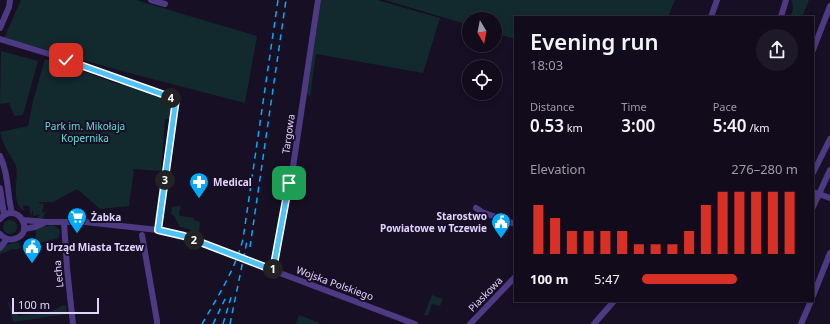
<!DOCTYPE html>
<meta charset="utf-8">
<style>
body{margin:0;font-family:"Noto Sans",sans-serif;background:#1e1928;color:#f1f3f6;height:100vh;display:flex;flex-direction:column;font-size:15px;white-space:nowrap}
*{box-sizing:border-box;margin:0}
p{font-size:13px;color:#9c9ba3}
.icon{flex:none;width:22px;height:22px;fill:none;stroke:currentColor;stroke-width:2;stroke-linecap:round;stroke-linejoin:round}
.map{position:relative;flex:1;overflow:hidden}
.details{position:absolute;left:514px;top:16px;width:300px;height:286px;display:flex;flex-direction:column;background:#110b1b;border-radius:0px;box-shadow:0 2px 6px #0003,0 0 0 1px #302b3a}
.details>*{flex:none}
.needle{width:26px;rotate:170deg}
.fabs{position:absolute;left:462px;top:12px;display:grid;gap:8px}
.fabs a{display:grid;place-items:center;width:40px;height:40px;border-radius:50%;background:#110b1b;box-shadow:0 2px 6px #0003,0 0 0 1px #302b3a;font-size:20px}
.scale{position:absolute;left:12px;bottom:10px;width:87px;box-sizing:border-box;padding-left:4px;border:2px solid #e1d3fe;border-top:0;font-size:11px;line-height:14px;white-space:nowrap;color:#e1d3fe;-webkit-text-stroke:3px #170f24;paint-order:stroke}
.pin{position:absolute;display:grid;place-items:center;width:34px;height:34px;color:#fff;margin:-17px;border-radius:8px;box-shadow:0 2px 6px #0006}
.km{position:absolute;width:20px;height:20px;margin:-10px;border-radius:50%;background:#222;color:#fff;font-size:11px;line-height:20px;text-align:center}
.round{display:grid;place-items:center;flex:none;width:42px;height:42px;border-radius:21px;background:#1e1928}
.head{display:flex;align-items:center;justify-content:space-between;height:68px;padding:0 16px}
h1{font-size:22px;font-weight:600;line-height:30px}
.figures{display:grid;grid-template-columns:repeat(3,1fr);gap:6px;height:68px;padding:4px 16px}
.figures div{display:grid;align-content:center}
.figures b{font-size:17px;font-weight:600}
.figures small{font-size:11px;font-weight:400}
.figures p{font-size:11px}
.chart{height:112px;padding:8px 16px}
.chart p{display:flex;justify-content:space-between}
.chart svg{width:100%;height:72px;margin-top:4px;stroke:#d93025;stroke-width:6}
ul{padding:0 16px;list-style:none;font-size:13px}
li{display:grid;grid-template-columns:64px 48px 1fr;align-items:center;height:30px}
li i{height:10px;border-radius:5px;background:#d93025}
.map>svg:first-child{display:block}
.green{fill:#12292e}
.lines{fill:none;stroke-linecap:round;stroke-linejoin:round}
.minor{stroke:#4d3a83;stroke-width:6}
.rail{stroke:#03abfa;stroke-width:1.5;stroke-dasharray:6 5;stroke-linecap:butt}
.minor-bridge{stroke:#4d3a83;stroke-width:6}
.route-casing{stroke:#fff;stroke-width:8}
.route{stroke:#4fc3f7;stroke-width:5}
.labels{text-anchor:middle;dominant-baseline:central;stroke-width:4;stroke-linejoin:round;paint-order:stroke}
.park-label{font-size:10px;fill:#5fdeda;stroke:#170f24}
.street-label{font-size:10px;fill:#e1d3fe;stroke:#170f24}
.poi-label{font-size:10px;font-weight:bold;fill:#e1d3fe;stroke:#170f24;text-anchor:start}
</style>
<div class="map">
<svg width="830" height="324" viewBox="0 0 830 324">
<rect width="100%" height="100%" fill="#170f24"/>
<g class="green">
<polygon points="21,0 136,0 257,36 245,103 133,74 4,38"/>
<polygon points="321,0 377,0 440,18 423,73 316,54 310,97 307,93"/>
<polygon points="385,0 675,0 668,17 515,17 515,39 495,33 495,19 469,19 469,25"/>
<polygon points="792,0 809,0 802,17 790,17 793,9"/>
<polygon points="1,51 38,61 23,115 14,116 9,103 0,104"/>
<path d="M45 59 72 67 79 66 85 72 120 85 123 83C133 87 165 94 170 103 172 108 171 114 171 119H165L161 171 134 169 129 206 100 209 77 189 53 202H39L40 204 43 203 44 207 42 210V213L45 211 44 216 41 219H36L40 215 33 216V209L31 217 29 206 23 205 24 211C10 202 19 180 16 166 15 163 12 159 10 155 5 147 2 141 0 132L28 126 33 101Z"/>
<polygon points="181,206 179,213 180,216 194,218 194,220 200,222 199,232 180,227 174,216 171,214 172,207"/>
<circle cx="10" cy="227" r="7"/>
<polygon points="53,225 59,229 60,233 58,238 36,244 36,228"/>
<path d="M18 242 21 247C18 250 15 250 12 249L8 251 0 254V252L6 245Z"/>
<polygon points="432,295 443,299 440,306 432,304 428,316 424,315"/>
<path d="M9 301 13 313H16L18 316C28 315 55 313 61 306L66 305 67 314 13 322 8 302Z"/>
<polygon points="299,315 322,324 296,324"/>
</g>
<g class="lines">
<g class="minor">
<polyline points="151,0 165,4"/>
<polyline points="711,17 717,0"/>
<polyline points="781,17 786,0"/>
<polyline points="0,28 9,7 10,0"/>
<polyline points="0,39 59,57 175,99 158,230"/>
<polyline points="813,50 830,6"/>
<path d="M0 156C9 174 7 195 12 213"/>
<polyline points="813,173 830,139"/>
<polyline points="0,188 4,215"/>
<polyline points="813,192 819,194 830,170"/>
<polyline points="813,207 819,194 830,198"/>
<polyline points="476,208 482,212 515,224"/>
<path d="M0 219C17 199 37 234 14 239 8 241 4 238 0 234"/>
<polyline points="23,220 47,222 85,222 158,230 184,236 223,251"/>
<polyline points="64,222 67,268 73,324"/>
<polyline points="24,229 35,227 44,223"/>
<polyline points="142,235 157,321 157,324"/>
<polyline points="0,248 7,239"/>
<polyline points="264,267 415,324"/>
<polyline points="273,270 293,167 318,0"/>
<polyline points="813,296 830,253"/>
<polyline points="470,324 515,277"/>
<polyline points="594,324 614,301"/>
<polyline points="801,324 811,301"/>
</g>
<g class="rail">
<polyline points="250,247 286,0"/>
<path d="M202 324C218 296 235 270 243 239L278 0"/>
<polyline points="213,324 227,295"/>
<polyline points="223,324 232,294"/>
<polyline points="230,324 247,241"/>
</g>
<polyline class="minor-bridge" points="223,251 264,267"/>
</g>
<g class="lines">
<g class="route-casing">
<polyline id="route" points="66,60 176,99 158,230 184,236 273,270 289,183"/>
</g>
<use href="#route" class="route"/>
</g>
<defs>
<g id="pharmacy-pin" transform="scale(1)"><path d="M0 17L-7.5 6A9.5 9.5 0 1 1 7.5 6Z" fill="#03abfa" stroke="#170f24"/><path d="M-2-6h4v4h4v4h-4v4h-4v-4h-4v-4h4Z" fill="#fff"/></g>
<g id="supermarket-pin" transform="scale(1)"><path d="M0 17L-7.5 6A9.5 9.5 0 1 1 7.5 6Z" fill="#03abfa" stroke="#170f24"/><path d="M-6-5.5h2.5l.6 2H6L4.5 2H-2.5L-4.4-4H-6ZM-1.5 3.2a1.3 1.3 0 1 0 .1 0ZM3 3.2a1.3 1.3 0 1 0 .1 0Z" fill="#fff"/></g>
<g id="civic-pin" transform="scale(1)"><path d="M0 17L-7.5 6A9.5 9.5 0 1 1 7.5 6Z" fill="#03abfa" stroke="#170f24"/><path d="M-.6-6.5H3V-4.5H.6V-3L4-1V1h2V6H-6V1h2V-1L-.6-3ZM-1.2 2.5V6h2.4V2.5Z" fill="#fff"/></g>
</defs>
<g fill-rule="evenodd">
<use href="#pharmacy-pin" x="199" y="182"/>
<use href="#supermarket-pin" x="77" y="217"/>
<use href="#civic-pin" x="501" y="222"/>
<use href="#civic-pin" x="32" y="247"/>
</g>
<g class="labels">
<g class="park-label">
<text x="85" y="126">Park im. Mikołaja<tspan x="85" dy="12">Kopernika</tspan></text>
</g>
<g class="street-label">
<text transform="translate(288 134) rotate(-82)">Targowa</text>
<text transform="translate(58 274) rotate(-96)">Lecha</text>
<text transform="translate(335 283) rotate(20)">Wojska Polskiego</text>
<text transform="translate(485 294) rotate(-46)">Piaskowa</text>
</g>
<g class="poi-label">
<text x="213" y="182">Medical</text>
<text x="487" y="216" text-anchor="end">Starostwo<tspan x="487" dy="12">Powiatowe w Tczewie</tspan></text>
<text x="91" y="217">Żabka</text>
<text x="46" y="247">Urząd Miasta Tczew</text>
</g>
</g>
</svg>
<div class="fabs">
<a><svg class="needle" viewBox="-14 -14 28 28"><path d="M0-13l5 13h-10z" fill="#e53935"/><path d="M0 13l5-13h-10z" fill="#9c9ba3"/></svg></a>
<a><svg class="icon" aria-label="locate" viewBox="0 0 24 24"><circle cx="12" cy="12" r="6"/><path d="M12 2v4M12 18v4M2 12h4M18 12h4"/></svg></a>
</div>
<div class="scale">100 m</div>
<div class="pin" style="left:289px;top:183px;background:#1e9e55"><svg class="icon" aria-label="arrive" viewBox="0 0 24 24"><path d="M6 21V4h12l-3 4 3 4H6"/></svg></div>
<div class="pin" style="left:66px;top:60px;background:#d93025"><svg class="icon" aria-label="check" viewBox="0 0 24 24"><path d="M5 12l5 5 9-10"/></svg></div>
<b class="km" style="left:273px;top:269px">1</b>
<b class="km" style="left:194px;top:240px">2</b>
<b class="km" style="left:165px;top:180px">3</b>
<b class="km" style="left:171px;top:98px">4</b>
<section class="details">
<div class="head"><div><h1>Evening run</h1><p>18:03</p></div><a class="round"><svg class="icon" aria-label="share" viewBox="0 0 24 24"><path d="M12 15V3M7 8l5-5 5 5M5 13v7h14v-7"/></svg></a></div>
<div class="figures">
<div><p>Distance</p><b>0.53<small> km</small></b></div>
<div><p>Time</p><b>3:00</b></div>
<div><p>Pace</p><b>5:40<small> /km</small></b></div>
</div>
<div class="chart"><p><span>Elevation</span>276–280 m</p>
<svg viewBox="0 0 160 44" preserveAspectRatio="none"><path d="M5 44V14M15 44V22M25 44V30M35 44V30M45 44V30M55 44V30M65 44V38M75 44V38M85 44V38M95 44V30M105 44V14M115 44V6M125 44V6M135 44V6M145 44V6M155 44V6"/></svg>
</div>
<ul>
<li><b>100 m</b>5:47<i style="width:61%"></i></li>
</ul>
</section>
</div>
